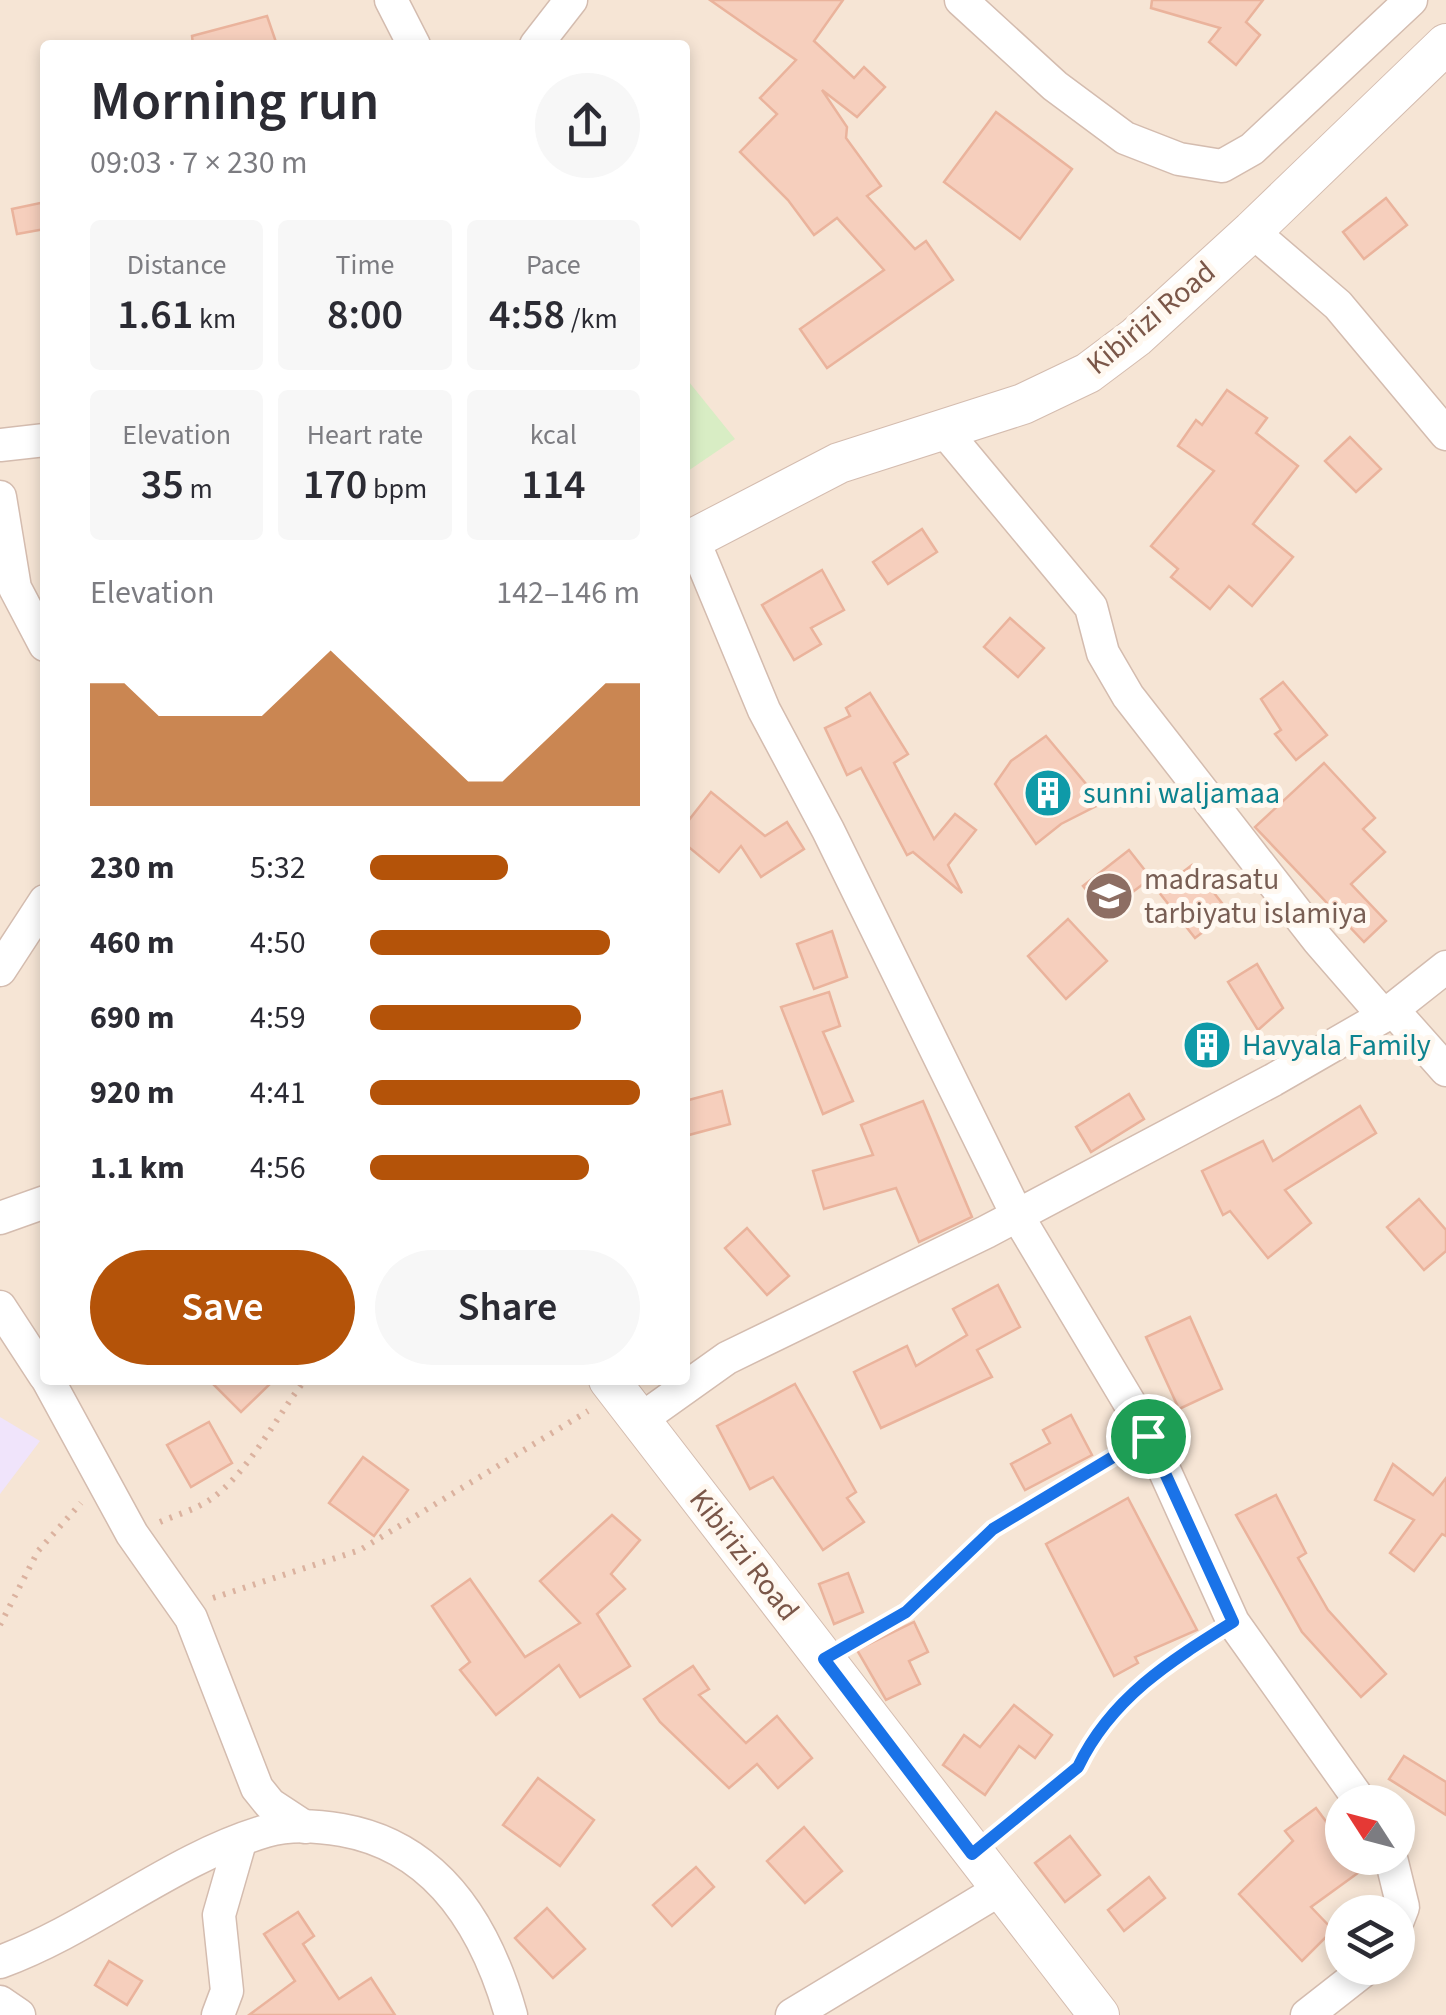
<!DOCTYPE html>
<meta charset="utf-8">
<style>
body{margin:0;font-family:"Source Sans 3",sans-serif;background:#f7f7f7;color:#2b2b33;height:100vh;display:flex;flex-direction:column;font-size:38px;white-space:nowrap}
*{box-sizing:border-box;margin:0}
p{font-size:32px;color:#7c7c81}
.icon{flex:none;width:55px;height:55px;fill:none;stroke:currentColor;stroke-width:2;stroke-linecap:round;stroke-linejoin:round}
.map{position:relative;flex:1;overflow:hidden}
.details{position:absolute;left:40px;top:40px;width:650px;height:1345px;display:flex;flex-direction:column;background:#fff;border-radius:10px;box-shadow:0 5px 15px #0003}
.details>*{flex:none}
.needle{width:65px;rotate:306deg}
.fabs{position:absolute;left:1325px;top:1785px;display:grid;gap:20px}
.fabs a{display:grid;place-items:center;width:90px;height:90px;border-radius:50%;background:#fff;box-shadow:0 5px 15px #0003;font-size:50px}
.pin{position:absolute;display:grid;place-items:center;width:85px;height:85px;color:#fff;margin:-42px;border:5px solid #fff;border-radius:50%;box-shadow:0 2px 10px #0007}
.round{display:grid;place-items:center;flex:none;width:105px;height:105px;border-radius:52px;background:#f7f7f7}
.head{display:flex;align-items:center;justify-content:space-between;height:170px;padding:0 50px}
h1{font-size:55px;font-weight:600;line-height:75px}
.metrics{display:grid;grid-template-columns:repeat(3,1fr);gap:15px;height:170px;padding:10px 50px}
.metrics div{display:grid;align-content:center;border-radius:10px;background:#f7f7f7;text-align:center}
.metrics b{font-size:42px;font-weight:600}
.metrics small{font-size:28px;font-weight:400}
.metrics p{font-size:28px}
.chart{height:280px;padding:20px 50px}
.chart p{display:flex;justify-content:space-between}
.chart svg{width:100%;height:180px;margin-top:10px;fill:#b45309;opacity:.7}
.action{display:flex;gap:20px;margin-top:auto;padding:20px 50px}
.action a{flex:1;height:115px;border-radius:60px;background:#b45309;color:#fff;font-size:40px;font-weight:600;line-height:115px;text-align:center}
.action a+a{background:#f7f7f7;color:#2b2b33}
ul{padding:0 50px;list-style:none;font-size:32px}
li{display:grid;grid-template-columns:160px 120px 1fr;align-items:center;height:75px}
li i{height:25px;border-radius:12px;background:#b45309}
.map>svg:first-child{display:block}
.residential{fill:#f6e5d5;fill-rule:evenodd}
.education{fill:#f0e4fb}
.green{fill:#d8edc4}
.building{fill:#f6cfbd;stroke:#eab39c;stroke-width:2.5}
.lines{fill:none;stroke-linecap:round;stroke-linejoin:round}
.minor-casing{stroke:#d4bcaf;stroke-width:35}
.tertiary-casing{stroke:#d4bcaf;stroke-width:42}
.path{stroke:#dbb29f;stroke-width:6;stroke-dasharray:2.5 8;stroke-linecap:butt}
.minor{stroke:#fff;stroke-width:32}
.tertiary{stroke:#fff;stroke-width:40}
.route-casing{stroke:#fff;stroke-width:20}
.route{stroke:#1a73e8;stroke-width:12}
.labels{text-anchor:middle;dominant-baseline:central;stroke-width:10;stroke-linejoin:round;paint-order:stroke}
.street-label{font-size:30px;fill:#7b5749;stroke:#fff8f0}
.culture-label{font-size:30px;fill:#0d838f;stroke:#fff8f0;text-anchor:start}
.education-label{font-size:30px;fill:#785e54;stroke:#fff8f0;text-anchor:start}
</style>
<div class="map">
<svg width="1446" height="2015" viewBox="0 0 1446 2015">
<rect width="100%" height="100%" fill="#fef3e8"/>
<path class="residential" d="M0 0H1446V2015H0ZM45 45H685V1380H45ZM1342 1802H1398V1858H1342ZM1342 1912H1398V1968H1342Z"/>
<polygon class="education" points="0,1417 40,1441 0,1494"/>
<polygon class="green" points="685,377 735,439 685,473"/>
<g class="building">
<polygon points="710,0 843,0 814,41 854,78 864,67 885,87 857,117 822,90 847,127 846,138 881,186 867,196 915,249 926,241 953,280 827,368 800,329 884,270 837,218 814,235 788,200 740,152 777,114 760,98 796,60"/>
<polygon points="1152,0 1263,0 1246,22 1260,35 1236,65 1209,42 1220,28 1151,8"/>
<polygon points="267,16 277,45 193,45 192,36"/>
<polygon points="996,112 1072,169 1020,239 944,182"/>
<polygon points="1386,198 1407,225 1364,259 1343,232"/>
<polygon points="45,202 45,229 17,234 12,209"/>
<polygon points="1227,390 1267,418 1256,433 1298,466 1253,524 1293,557 1252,606 1229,586 1210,609 1171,577 1178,569 1151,546 1214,471 1178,446 1196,420 1202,425"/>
<polygon points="1350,437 1381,469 1356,492 1325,461"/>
<polygon points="922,529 937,552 888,584 873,562"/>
<polygon points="822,570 844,610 811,628 821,644 794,660 762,605"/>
<polygon points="1010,618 1044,648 1018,677 984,647"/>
<polygon points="1283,682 1327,735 1296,760 1275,734 1281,730 1261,699"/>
<polygon points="870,693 908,754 894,763 934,839 955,814 976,830 948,865 962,893 913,852 907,855 861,768 847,775 825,728 850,716 846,708"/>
<polygon points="1046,736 1102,803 1061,824 1036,844 995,784 1011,761"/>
<polygon points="1324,763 1375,818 1363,829 1385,852 1351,884 1386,921 1364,942 1255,827"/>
<polygon points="711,792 765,836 787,822 804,849 761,877 741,846 719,872 685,844 685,825"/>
<polygon points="1129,850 1151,878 1105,913 1083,886"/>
<polygon points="1192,865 1229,912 1195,938 1158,891"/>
<polygon points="1068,919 1107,961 1066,999 1028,956"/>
<polygon points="832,931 847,977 814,989 797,944"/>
<polygon points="1257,964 1283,1008 1258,1030 1228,982"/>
<polygon points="829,992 840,1026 823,1032 853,1101 823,1114 781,1007"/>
<polygon points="722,1091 730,1124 685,1136 685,1101"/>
<polygon points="1129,1094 1144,1119 1091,1152 1076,1127"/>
<polygon points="923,1101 972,1217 919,1242 896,1188 824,1209 813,1171 873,1155 861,1125"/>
<polygon points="1360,1106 1376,1133 1285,1190 1311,1223 1268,1258 1230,1211 1223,1215 1202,1171 1263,1141 1273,1161"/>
<polygon points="1419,1199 1446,1230 1446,1251 1424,1270 1387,1227"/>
<polygon points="747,1228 789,1276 767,1295 725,1248"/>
<polygon points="998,1285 1020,1327 977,1350 992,1377 881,1428 854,1372 907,1346 916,1366 967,1335 953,1309"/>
<polygon points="1190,1317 1222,1389 1179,1409 1146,1337"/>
<polygon points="209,1380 274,1380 241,1412"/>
<polygon points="795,1384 856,1492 847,1498 864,1522 823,1550 773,1477 750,1489 717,1426"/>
<polygon points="1071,1415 1092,1455 1025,1490 1011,1464 1050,1443 1043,1430"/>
<polygon points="209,1422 232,1463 191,1487 167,1445"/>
<polygon points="363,1457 408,1490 374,1536 329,1503"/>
<polygon points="1393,1464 1433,1495 1446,1478 1446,1536 1442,1534 1414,1571 1390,1553 1414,1520 1375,1500"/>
<polygon points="1276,1495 1306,1553 1298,1558 1328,1610 1386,1674 1361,1697 1302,1632 1236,1515"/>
<polygon points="1128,1498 1197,1630 1135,1657 1138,1663 1114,1676 1046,1544"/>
<polygon points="612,1515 640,1540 611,1574 625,1589 597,1614 630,1666 580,1697 559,1665 496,1715 460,1670 470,1662 432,1606 470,1579 525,1657 580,1623 540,1581"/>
<polygon points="848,1573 863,1612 834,1624 819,1584"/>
<polygon points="914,1622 928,1652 909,1661 920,1684 886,1700 857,1650"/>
<polygon points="693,1666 709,1689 699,1695 746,1743 777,1716 812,1758 778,1788 757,1764 729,1788 660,1722 644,1699"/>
<polygon points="1014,1705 1052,1735 1035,1758 1019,1746 985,1795 943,1765 964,1735 980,1747"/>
<polygon points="1404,1756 1446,1782 1446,1815 1389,1779"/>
<polygon points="538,1778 594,1820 560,1866 503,1825"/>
<polygon points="1316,1808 1342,1843 1342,1858 1353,1858 1362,1870 1311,1907 1333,1930 1302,1961 1239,1894 1293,1841 1285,1831"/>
<polygon points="804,1827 842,1871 805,1903 767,1861"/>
<polygon points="1070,1836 1100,1875 1065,1902 1035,1863"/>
<polygon points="696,1867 714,1887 672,1926 653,1905"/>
<polygon points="1149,1877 1165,1898 1124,1931 1108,1910"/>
<polygon points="547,1908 585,1949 553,1978 515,1938"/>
<polygon points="298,1912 314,1936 303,1944 339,1999 371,1978 395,2015 249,2015 295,1981 264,1934"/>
<polygon points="109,1961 142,1981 127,2005 95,1985"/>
</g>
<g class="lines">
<g class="minor-casing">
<g id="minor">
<polyline points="391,0 414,45"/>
<polyline points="961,0 1055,86 1125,138 1179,159 1222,166 1252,149 1411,0"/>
<polyline points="536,45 571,0"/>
<polyline points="1252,231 1338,305 1446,434"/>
<polyline points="943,429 1091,607 1103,653 1128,696 1318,940 1384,1016"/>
<polyline points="0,445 45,440"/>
<polyline points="0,497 15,588 45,645"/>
<polyline points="693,539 764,710 828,830 1017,1215 1148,1434 1233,1622 1361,1802"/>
<polyline points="0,970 45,901"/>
<polyline points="1392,1009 1446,1070"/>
<polyline points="0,1218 45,1202"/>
<polyline points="0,1307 45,1376"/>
<polyline points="48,1380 132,1534 191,1618 257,1788 270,1804 305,1827"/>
<polyline points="640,1420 727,1358 986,1232 1273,1080 1384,1016 1446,967"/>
<polyline points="1391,1858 1403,1907 1398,1920"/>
<path d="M0 1962C93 1928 171 1859 266 1831 289 1824 319 1826 342 1830 438 1847 486 1927 511 2015"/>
<polyline points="0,2002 19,2015"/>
<polyline points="218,2015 227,1991 219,1915 240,1842"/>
<polyline points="792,2015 999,1890"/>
<polyline points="1307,2015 1367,1968"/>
</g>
</g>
<g class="tertiary-casing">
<g id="tertiary">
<polyline points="685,543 839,463 1023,404 1088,373 1136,337 1252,231 1446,44"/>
<polyline points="609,1380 1099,2015"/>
</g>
</g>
<g class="path">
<path d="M160 1522C176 1515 197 1509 211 1499 249 1472 276 1417 305 1380"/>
<polyline points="213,1598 360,1550 588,1411"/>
<polyline points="0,1625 38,1551 81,1503"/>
<polyline points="856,1641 906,1612 993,1529 1121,1453"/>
<polyline points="1000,1833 1078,1767 1088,1746 1130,1693 1207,1638"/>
</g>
<use href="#minor" class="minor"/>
<use href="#tertiary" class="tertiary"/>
</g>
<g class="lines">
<g class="route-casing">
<path id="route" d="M1148 1436 1233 1622C1170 1661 1111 1698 1078 1767L972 1854 824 1659 906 1612 993 1529Z"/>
</g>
<use href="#route" class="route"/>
</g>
<defs>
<g id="building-disc" transform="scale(2.5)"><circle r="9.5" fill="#0f9aa8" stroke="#fff8f0"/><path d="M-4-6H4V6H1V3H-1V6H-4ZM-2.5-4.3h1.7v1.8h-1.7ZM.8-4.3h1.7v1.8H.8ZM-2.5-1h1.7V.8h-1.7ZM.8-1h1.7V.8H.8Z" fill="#fff"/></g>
<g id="school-disc" transform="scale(2.5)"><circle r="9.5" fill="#8d6e63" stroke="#fff8f0"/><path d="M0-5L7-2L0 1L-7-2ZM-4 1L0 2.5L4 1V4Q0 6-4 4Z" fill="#fff"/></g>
</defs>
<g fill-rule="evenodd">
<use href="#building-disc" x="1048" y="793"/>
<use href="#school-disc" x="1109" y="896"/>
<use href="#building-disc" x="1207" y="1045"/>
</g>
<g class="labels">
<g class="street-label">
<text transform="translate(1151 318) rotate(-40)">Kibirizi Road</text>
<text transform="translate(744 1555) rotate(52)">Kibirizi Road</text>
</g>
<g class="culture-label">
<text x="1083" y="793">sunni waljamaa</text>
<text x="1242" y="1045">Havyala Family</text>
</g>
<g class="education-label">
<text x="1144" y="879">madrasatu<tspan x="1144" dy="34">tarbiyatu islamiya</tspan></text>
</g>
</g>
</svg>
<div class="fabs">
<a><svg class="needle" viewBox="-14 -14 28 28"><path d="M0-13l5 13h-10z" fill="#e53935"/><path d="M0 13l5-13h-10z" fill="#7c7c81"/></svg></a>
<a><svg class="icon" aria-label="layers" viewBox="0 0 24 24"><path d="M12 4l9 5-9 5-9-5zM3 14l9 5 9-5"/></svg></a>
</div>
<div class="pin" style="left:1148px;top:1436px;background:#1e9e55"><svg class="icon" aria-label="arrive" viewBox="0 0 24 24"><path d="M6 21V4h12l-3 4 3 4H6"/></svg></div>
<section class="details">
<div class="head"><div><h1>Morning run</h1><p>09:03 · 7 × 230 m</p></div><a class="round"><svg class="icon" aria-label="share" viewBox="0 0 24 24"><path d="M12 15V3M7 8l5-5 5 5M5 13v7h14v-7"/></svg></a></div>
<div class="metrics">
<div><p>Distance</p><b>1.61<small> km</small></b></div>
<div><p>Time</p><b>8:00</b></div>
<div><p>Pace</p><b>4:58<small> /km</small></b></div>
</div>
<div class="metrics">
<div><p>Elevation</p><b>35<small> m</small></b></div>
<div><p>Heart rate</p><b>170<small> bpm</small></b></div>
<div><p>kcal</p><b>114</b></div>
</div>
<div class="chart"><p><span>Elevation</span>142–146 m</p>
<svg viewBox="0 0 160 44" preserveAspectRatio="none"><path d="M0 44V14L10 14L20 22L30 22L40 22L50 22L60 14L70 6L80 14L90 22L100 30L110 38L120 38L130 30L140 22L150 14L160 14V44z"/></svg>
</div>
<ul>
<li><b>230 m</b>5:32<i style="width:51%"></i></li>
<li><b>460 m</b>4:50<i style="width:89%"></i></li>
<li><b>690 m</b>4:59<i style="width:78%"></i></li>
<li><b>920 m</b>4:41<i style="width:100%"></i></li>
<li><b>1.1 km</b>4:56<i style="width:81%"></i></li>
</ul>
<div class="action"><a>Save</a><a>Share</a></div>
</section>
</div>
